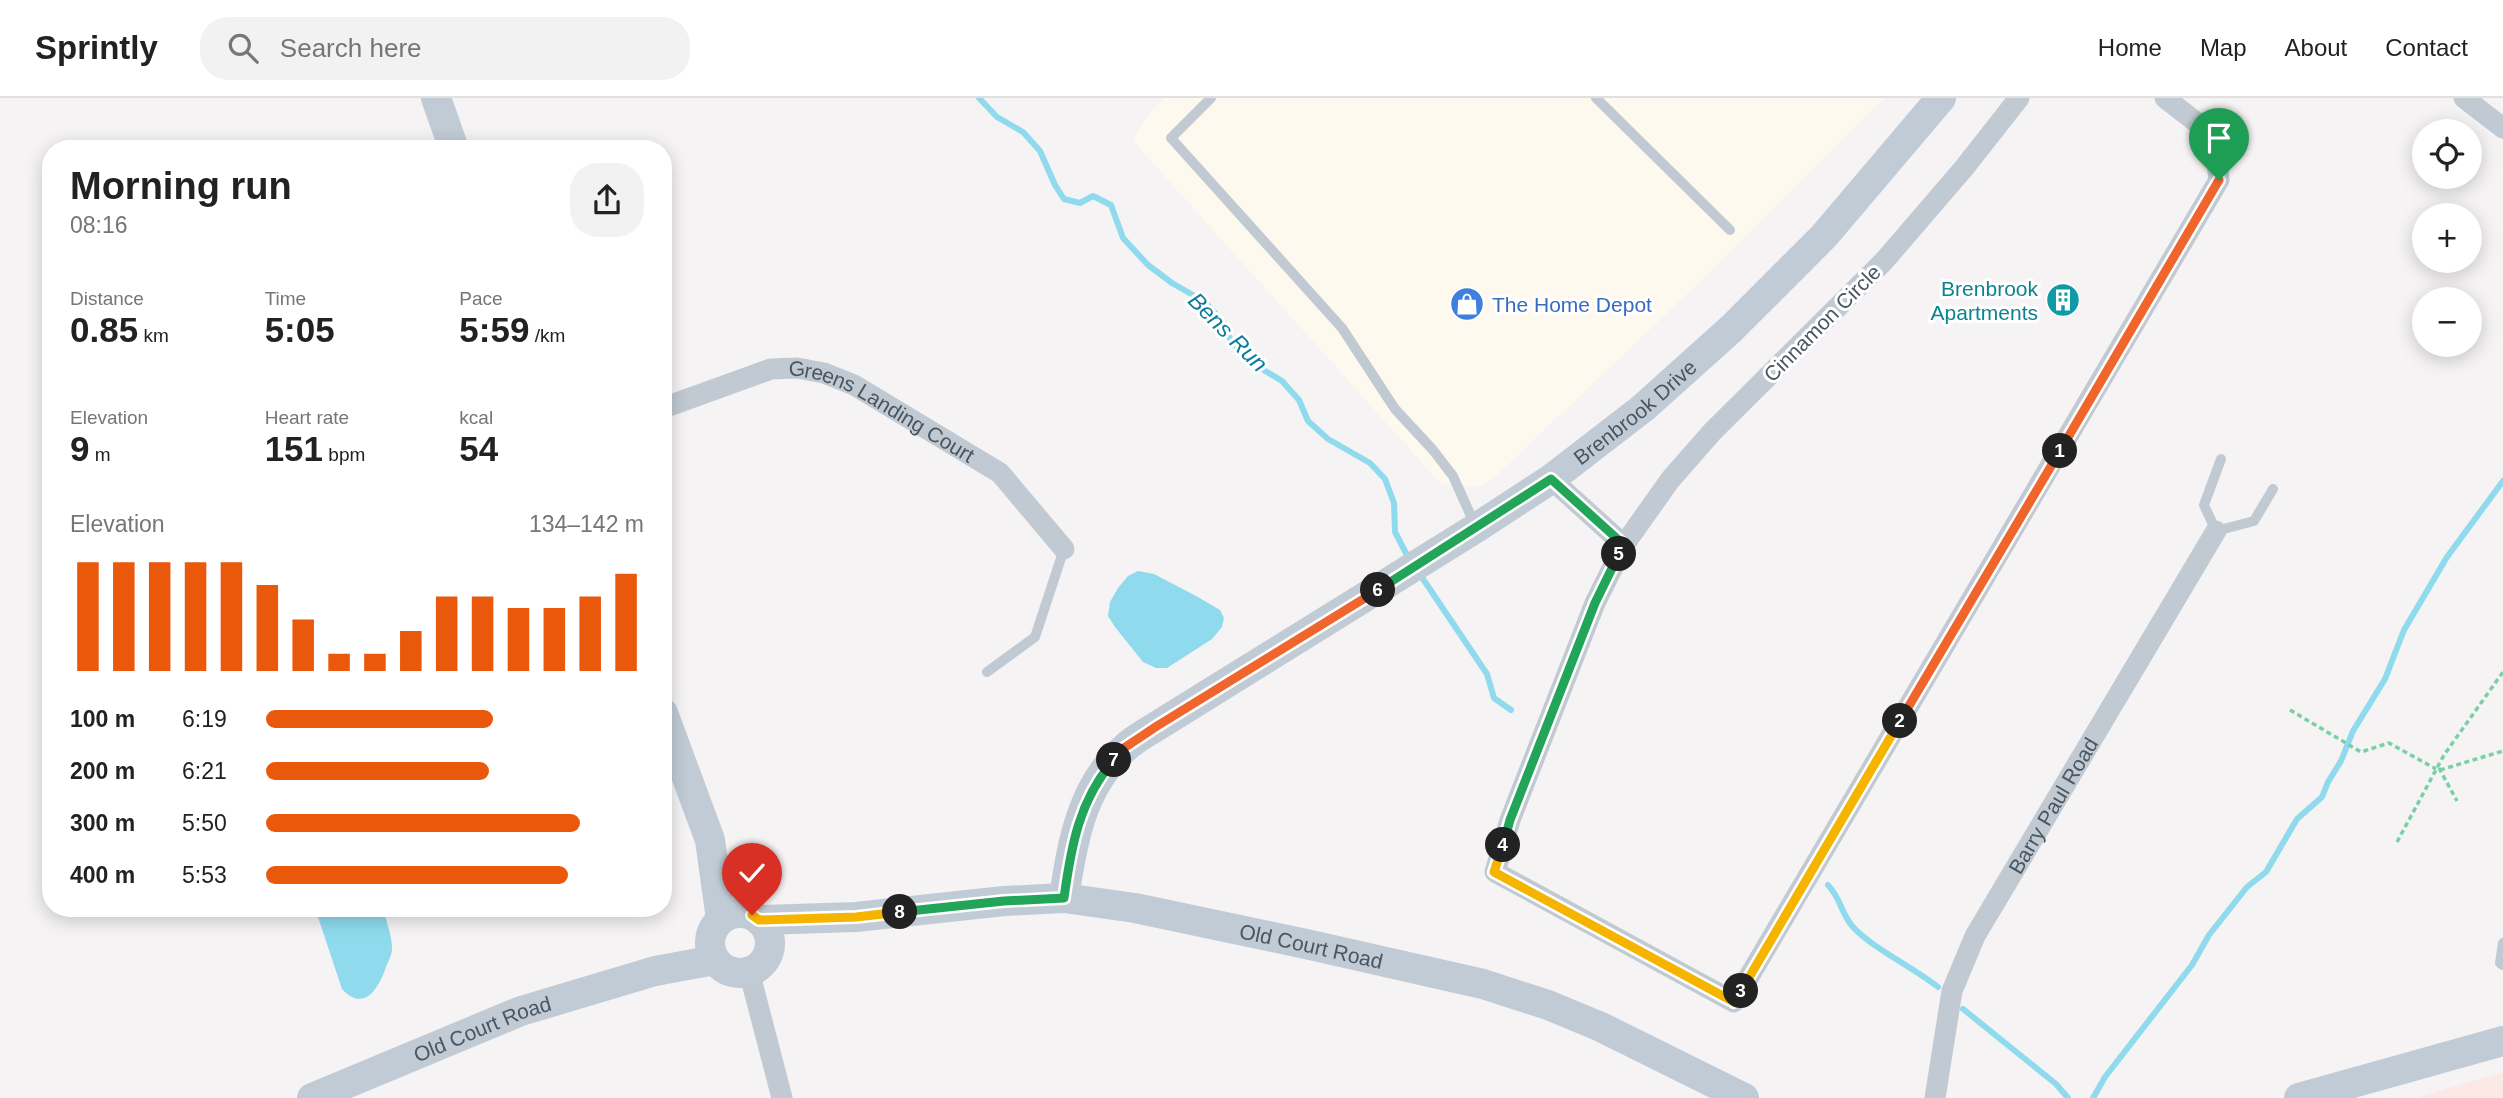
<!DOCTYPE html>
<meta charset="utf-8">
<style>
body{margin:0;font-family:Helvetica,sans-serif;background:#f2f2f2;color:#222;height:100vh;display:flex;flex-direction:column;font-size:26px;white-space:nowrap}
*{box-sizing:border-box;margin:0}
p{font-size:23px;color:#767676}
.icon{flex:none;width:38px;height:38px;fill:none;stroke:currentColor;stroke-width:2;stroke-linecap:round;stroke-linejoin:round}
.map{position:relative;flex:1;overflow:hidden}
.drawer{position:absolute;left:42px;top:42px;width:630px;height:777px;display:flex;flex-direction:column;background:#fff;border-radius:28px;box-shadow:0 4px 18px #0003}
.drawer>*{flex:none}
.buttons{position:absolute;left:2412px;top:21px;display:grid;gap:14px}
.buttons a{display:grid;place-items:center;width:70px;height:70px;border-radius:50%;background:#fff;box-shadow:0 4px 18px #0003;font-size:35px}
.pin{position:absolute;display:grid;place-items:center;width:60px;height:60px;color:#fff;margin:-72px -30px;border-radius:50% 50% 50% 0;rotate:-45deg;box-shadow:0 0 7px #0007}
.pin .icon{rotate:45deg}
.km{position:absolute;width:35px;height:35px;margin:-18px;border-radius:50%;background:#222;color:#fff;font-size:19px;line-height:35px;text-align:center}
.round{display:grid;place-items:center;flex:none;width:74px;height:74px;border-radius:28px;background:#f2f2f2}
.overview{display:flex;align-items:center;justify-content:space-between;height:119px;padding:0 28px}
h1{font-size:38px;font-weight:800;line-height:52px}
.metrics{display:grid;grid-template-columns:repeat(3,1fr);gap:10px;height:119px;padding:7px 28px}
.metrics div{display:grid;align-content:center}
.metrics b{font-size:35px;font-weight:800}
.metrics small{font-size:19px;font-weight:400}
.metrics p{font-size:19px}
.chart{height:196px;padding:14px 28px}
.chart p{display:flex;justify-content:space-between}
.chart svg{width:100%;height:126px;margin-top:7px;stroke:#ea580c;stroke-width:6}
ul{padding:0 28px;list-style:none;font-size:23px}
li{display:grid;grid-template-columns:112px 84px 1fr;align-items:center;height:52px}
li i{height:18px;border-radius:9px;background:#ea580c}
header{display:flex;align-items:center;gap:42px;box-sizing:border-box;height:98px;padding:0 35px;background:#fff;border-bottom:2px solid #e0e0e0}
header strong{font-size:33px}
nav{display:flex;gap:38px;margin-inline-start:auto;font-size:24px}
.search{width:490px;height:63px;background:#f2f2f2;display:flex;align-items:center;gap:18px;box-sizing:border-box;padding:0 24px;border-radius:28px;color:#767676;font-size:26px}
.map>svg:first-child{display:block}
.commercial{fill:#fdf9ef}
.medical{fill:#fce8e6}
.water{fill:#90daee}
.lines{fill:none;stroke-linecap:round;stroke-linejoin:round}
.stream{stroke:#90daee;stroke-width:6}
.path{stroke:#7ad0a6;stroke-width:3.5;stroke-dasharray:5 3.5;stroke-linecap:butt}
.lane{stroke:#c1cad2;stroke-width:10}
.street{stroke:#c1cad2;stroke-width:21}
.secondary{stroke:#c1cbd6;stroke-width:30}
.split-1-casing{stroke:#fff;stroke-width:14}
.split-2-casing{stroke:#fff;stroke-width:14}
.split-3-casing{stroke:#fff;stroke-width:14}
.split-4-casing{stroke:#fff;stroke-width:14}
.split-5-casing{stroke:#fff;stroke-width:14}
.split-6-casing{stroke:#fff;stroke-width:14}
.split-7-casing{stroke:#fff;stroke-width:14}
.split-8-casing{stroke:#fff;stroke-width:14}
.split-9-casing{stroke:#fff;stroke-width:14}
.split-1{stroke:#f0652b;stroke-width:9}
.split-2{stroke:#f0652b;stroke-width:9}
.split-3{stroke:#f5b400;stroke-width:9}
.split-4{stroke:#f5b400;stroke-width:9}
.split-5{stroke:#22a559;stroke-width:9}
.split-6{stroke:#22a559;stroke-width:9}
.split-7{stroke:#f0652b;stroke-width:9}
.split-8{stroke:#22a559;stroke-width:9}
.split-9{stroke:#f5b400;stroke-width:9}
.labels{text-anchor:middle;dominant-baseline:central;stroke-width:6;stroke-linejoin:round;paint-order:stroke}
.culture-label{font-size:21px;fill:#0d838f;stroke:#fff;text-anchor:end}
.shop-label{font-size:21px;fill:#366cbe;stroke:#fff;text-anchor:start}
.street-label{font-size:21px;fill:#4a5661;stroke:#fff}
.water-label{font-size:23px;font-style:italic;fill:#0c7c9b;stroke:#fff}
</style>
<header>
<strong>Sprintly</strong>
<div class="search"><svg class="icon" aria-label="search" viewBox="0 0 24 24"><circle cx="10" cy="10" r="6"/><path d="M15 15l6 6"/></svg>Search here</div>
<nav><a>Home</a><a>Map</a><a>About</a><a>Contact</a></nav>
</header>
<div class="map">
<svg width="2503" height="1000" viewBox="0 0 2503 1000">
<rect width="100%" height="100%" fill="#f5f3f3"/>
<polygon class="commercial" points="1164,0 1884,0 1712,172 1494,380 1478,389 1441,386 1133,43 1147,18"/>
<polygon class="medical" points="2503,974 2503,1000 2416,1000"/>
<g class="water">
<polygon points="1138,473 1154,476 1198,499 1220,512 1224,520 1222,529 1212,541 1167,570 1156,570 1143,564 1115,529 1108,518 1110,504 1118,490 1128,478"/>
<path d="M315 810H383C386 823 393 840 392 853 391 858 388 864 386 869 379 890 364 915 342 891Z"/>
</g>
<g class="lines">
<g class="stream">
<polyline points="979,0 997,19 1023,34 1040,53 1055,87 1064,101 1080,105 1093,98 1111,107 1123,140 1148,167 1172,185 1205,204 1223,224 1231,243 1257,268 1282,283 1299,302 1308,323 1328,341 1370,365 1385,381 1394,405 1395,434 1409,461"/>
<polyline points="1419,475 1487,576 1494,600 1511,612"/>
<path d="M1828 787C1842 802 1840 814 1853 829 1871 849 1914 870 1938 889"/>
<polyline points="1963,911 2056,986 2068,1000"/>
<polyline points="2093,1000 2105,979 2192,867 2209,837 2247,789 2266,774 2297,721 2322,699 2328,684 2341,663 2353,633 2385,581 2404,532 2447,459 2503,383"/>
</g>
<g class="path">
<polyline points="2290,612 2361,654 2389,645 2436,671"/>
<polyline points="2439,670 2457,703"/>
<polyline points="2440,672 2503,653"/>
<polyline points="2397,744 2444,657 2503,574"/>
</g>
<g class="lane">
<polyline points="1211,0 1171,40 1342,230 1395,311 1433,352 1453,378 1475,427"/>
<polyline points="1596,0 1730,132"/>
<polyline points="2221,361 2204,407 2216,433 2254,423 2273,391"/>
<polyline points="987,574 1035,539 1064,451"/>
<polyline points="2503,845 2500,865 2503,867"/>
</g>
<g class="street">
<polyline points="2019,0 1964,70 1884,163 1712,334 1670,382 1624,447 1595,505 1510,722 1495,774 1734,904 2219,82 2214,38 2165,0"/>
<polyline points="2464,0 2503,30"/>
<path id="s1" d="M663 310 771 271 797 270 824 275 854 287 1000 375 1064 451"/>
<polyline points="1551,381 1624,447"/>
<polyline points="749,873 782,1000"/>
<path id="s2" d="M1935 1000 1952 893 1975 838 2216 433"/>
</g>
<g class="secondary">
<polyline points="436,0 454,51"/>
<polyline points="663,615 710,742 721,821"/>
<path id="s3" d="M1064 800C1072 746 1081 688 1125 650 1134 641 1146 635 1157 628L1476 430 1551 381 1643 310 1731 231 1824 138 1941 0"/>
<circle cx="740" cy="845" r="30"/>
<path id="s4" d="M759 822 856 819 1004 803 1064 800 1135 810 1306 846 1483 886 1548 907 1601 929 1744 1000"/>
<path id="s5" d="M312 1000 521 913 655 873 715 862"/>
<polyline points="2299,1000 2503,943"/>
</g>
</g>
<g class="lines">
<g class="split-1-casing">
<polyline id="split-1" points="2060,353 2219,82"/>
</g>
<g class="split-2-casing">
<polyline id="split-2" points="1900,623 2060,353"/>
</g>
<g class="split-3-casing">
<polyline id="split-3" points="1741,893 1900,623"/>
</g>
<g class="split-4-casing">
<polyline id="split-4" points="1503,747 1494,774 1734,904 1741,893"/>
</g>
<g class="split-5-casing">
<polyline id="split-5" points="1503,747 1510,722 1595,505 1619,456"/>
</g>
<g class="split-6-casing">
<polyline id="split-6" points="1378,492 1551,381 1624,447 1619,456"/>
</g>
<g class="split-7-casing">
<polyline id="split-7" points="1114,662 1124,650 1157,628 1378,492"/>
</g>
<g class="split-8-casing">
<path id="split-8" d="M900 814 1004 803 1064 800C1071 749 1079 702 1114 662"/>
</g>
<g class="split-9-casing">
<polyline id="split-9" points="752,817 759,822 856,819 900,814"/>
</g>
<use href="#split-1" class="split-1"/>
<use href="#split-2" class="split-2"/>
<use href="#split-3" class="split-3"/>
<use href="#split-4" class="split-4"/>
<use href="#split-5" class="split-5"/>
<use href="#split-6" class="split-6"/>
<use href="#split-7" class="split-7"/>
<use href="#split-8" class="split-8"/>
<use href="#split-9" class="split-9"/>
</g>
<defs>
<g id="building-disc" transform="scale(1.75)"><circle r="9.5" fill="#0f9aa8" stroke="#fff"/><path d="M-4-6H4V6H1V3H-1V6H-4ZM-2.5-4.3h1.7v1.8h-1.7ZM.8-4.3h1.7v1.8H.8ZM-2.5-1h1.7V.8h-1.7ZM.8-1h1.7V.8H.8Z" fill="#fff"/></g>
<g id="shop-disc" transform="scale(1.75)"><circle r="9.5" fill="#3f7fe0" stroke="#fff"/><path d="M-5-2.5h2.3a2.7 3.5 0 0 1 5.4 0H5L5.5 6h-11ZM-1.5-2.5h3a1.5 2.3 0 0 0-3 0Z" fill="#fff"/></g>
</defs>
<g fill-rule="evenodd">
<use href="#building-disc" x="2063" y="202"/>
<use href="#shop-disc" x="1467" y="206"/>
</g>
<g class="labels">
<g class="culture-label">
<text x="2038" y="190">Brenbrook<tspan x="2038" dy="24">Apartments</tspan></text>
</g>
<g class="shop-label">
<text x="1492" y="206">The Home Depot</text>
</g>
<g class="street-label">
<text transform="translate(1822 225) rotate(-45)">Cinnamon Circle</text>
<text stroke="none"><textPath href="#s3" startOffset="777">Brenbrook Drive</textPath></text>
<text stroke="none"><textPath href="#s1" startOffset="236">Greens Landing Court</textPath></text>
<text stroke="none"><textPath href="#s2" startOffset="320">Barry Paul Road</textPath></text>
<text stroke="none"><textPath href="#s4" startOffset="558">Old Court Road</textPath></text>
<text stroke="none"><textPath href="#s5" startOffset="184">Old Court Road</textPath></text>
</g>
<g class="water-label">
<text transform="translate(1228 234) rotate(45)">Bens Run</text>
</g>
</g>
</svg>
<div class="buttons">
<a><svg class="icon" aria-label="locate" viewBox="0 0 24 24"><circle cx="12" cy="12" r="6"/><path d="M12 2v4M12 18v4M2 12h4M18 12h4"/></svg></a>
<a>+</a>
<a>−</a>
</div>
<div class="pin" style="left:2219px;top:82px;background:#1e9e55"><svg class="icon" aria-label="arrive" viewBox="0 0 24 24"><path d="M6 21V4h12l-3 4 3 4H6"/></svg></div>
<div class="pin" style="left:752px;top:817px;background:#d93025"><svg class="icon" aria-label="check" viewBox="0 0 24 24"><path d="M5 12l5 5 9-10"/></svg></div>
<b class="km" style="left:2060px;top:353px">1</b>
<b class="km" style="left:1900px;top:623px">2</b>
<b class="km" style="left:1741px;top:893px">3</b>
<b class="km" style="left:1503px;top:747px">4</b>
<b class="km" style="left:1619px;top:456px">5</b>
<b class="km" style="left:1378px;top:492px">6</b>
<b class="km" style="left:1114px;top:662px">7</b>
<b class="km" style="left:900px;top:814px">8</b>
<section class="drawer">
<div class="overview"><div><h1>Morning run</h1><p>08:16</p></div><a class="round"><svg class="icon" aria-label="share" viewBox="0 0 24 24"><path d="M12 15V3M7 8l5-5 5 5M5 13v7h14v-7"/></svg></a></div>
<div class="metrics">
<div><p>Distance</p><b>0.85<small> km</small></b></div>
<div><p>Time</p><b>5:05</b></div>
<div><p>Pace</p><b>5:59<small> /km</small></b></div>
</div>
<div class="metrics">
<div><p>Elevation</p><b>9<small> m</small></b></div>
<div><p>Heart rate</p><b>151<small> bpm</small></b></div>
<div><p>kcal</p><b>54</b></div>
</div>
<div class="chart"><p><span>Elevation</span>134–142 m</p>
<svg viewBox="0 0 160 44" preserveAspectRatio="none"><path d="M5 44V6M15 44V6M25 44V6M35 44V6M45 44V6M55 44V14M65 44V26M75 44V38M85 44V38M95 44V30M105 44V18M115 44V18M125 44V22M135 44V22M145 44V18M155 44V10"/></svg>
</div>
<ul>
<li><b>100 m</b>6:19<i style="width:60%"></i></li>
<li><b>200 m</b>6:21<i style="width:59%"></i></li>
<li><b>300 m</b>5:50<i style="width:83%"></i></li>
<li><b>400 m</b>5:53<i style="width:80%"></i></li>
</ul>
</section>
</div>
